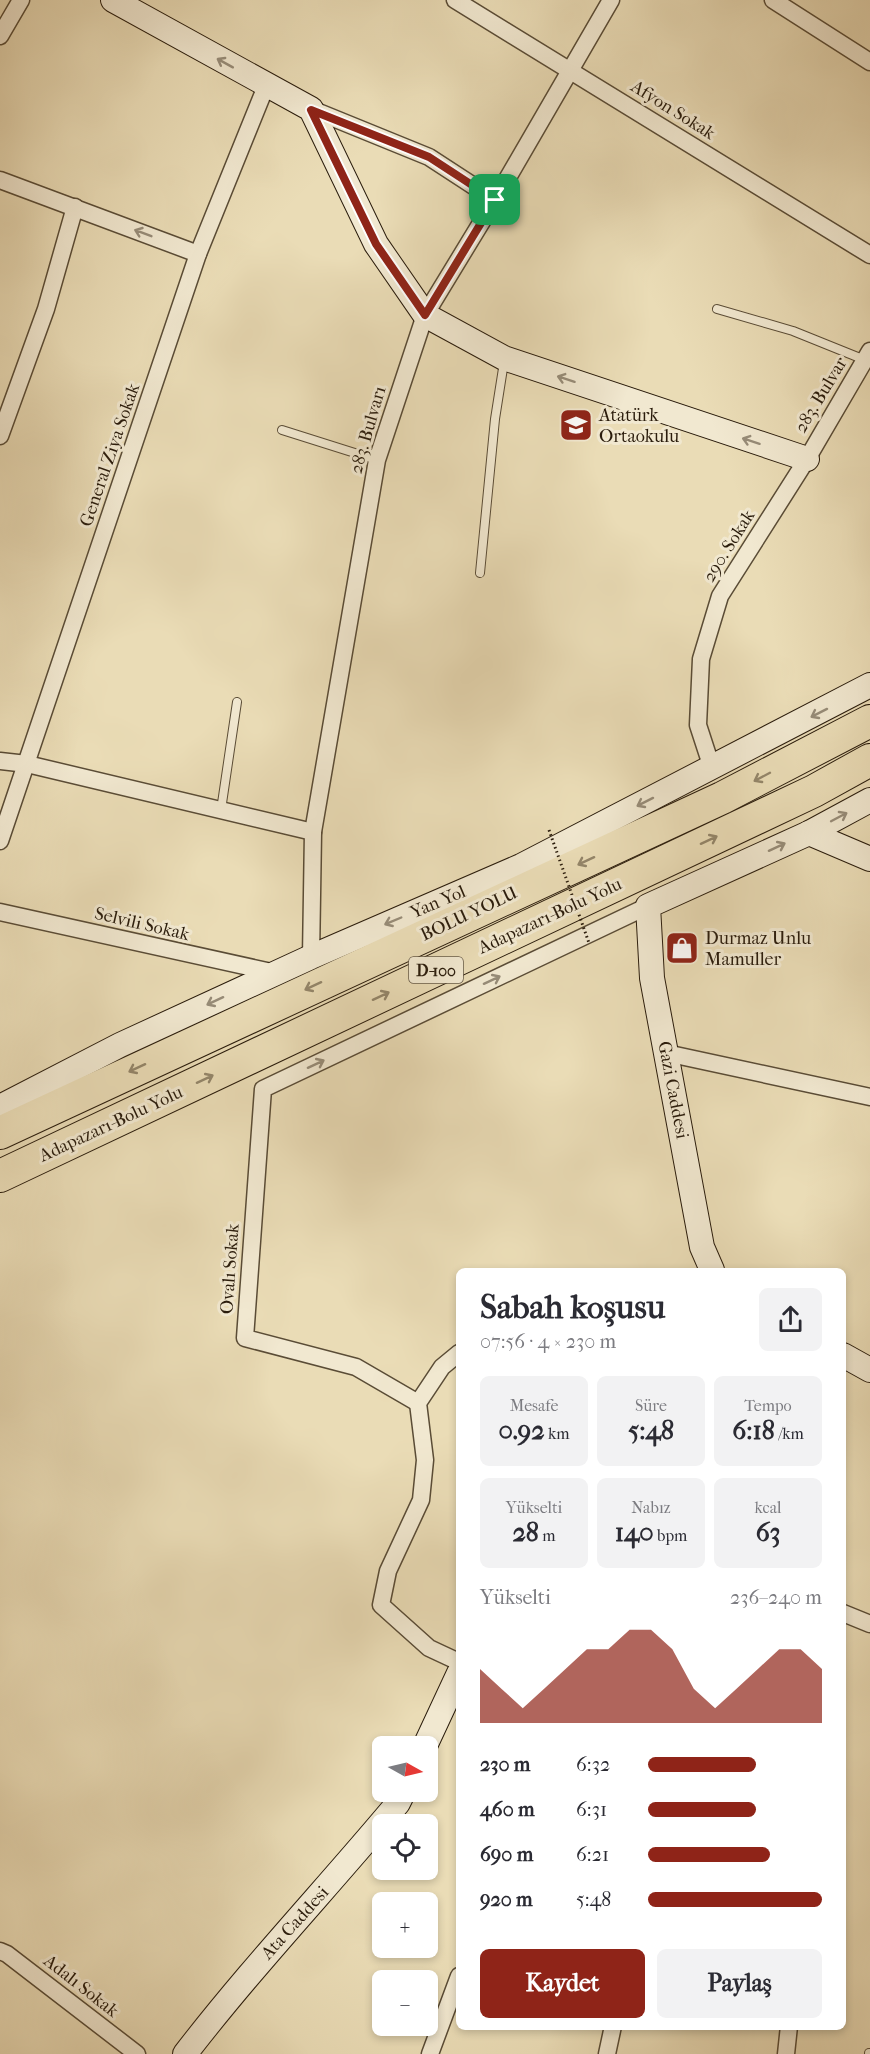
<!DOCTYPE html>
<html lang="tr">
<meta charset="utf-8">
<style>
body{margin:0;font-family:"IM FELL French Canon",serif;background:#f2f2f3;color:#2b2b33;height:100vh;display:flex;flex-direction:column;font-size:22px;white-space:nowrap}
*{box-sizing:border-box;margin:0}
p{font-size:20px;color:#7c7c81}
.icon{flex:none;width:33px;height:33px;fill:none;stroke:currentColor;stroke-width:2;stroke-linecap:round;stroke-linejoin:round}
.map{position:relative;flex:1;overflow:hidden}
.panel{position:absolute;left:456px;top:1268px;width:390px;height:762px;display:flex;flex-direction:column;background:#fff;border-radius:9px;box-shadow:0 3px 9px #0003}
.panel>*{flex:none}
.needle{width:39px;rotate:98deg}
.controls{position:absolute;left:372px;top:1736px;display:grid;gap:12px}
.controls a{display:grid;place-items:center;width:66px;height:66px;border-radius:9px;background:#fff;box-shadow:0 3px 9px #0003;font-size:30px}
.pin{position:absolute;display:grid;place-items:center;width:51px;height:51px;color:#fff;margin:-26px;border-radius:12px;box-shadow:0 3px 9px #0006}
.round{display:grid;place-items:center;flex:none;width:63px;height:63px;border-radius:9px;background:#f2f2f3}
.headline{display:flex;align-items:center;justify-content:space-between;height:102px;padding:0 24px}
h1{font-size:33px;font-weight:700;line-height:45px}
.metrics{display:grid;grid-template-columns:repeat(3,1fr);gap:9px;height:102px;padding:6px 24px}
.metrics div{display:grid;align-content:center;border-radius:9px;background:#f2f2f3;text-align:center}
.metrics b{font-size:26px;font-weight:700}
.metrics small{font-size:16px;font-weight:400}
.metrics p{font-size:16px}
.chart{height:168px;padding:12px 24px}
.chart p{display:flex;justify-content:space-between}
.chart svg{width:100%;height:108px;margin-top:6px;fill:#8f2418;opacity:.7}
.button{display:flex;gap:12px;margin-top:auto;padding:12px 24px}
.button a{flex:1;height:69px;border-radius:9px;background:#8f2418;color:#fff;font-size:24px;font-weight:700;line-height:69px;text-align:center}
.button a+a{background:#f2f2f3;color:#2b2b33}
ul{padding:0 24px;list-style:none;font-size:20px}
li{display:grid;grid-template-columns:96px 72px 1fr;align-items:center;height:45px}
li i{height:15px;border-radius:8px;background:#8f2418}
.map>svg:first-child{display:block}
.lines{fill:none;stroke-linecap:round;stroke-linejoin:round}
.lane-casing{stroke:#5a4c36;stroke-width:10}
.street-casing{stroke:#5a4c36;stroke-width:19}
.secondary-casing{stroke:#2a1c0c;stroke-width:26}
.highway-casing{stroke:#2a1c0c;stroke-width:34}
.lane{stroke:#f1e8d0;stroke-width:8}
.street{stroke:#f1e8d0;stroke-width:16}
.secondary{stroke:#f1e8d0;stroke-width:24}
.highway{stroke:#eadcb6;stroke-width:32}
.path-bridge{stroke:#2a1c0c;stroke-width:3;stroke-dasharray:1.5 3;stroke-linecap:butt}
.oneway{stroke:#978c78}
.oneway2{stroke:#94866a}
.route-casing{stroke:#fff;stroke-width:12}
.route{stroke:#8f2418;stroke-width:8}
.labels{text-anchor:middle;dominant-baseline:central;stroke-width:6;stroke-linejoin:round;paint-order:stroke}
.shield{fill:#f1e8d0;stroke:#665947;stroke-width:1.5}
.shield-label{font-size:16px;font-weight:bold;fill:#2a1c0c}
.street-label{font-size:18px;fill:#2a1c0c;stroke:#f1e8d0}
.poi-label{font-size:18px;fill:#2a1c0c;stroke:#f1e8d0;text-anchor:start}
</style>
<div class="map">
<svg width="870" height="2054" viewBox="0 0 870 2054">
<rect width="100%" height="100%" fill="#eadcb6"/>
<filter id="stains"><feTurbulence type="fractalNoise" baseFrequency=".00333" numOctaves="4"/><feColorMatrix values="0 0 0 0 .2 0 0 0 0 .09 0 0 0 0 .02 0 0 0 .5 -.17"/></filter>
<radialGradient id="worn" r=".72"><stop offset=".6" stop-color="#630" stop-opacity="0"/><stop offset="1" stop-color="#630" stop-opacity=".3"/></radialGradient>
<g class="lines">
<g class="lane-casing">
<g id="lane">
<polyline points="717,309 793,331 865,360"/>
<polyline points="282,430 377,460"/>
<polyline points="480,573 495,419 504,362"/>
<polyline points="221,810 237,702"/>
<polyline points="869,2053 869,2054"/>
</g>
</g>
<g class="street-casing">
<g id="street">
<polyline points="455,0 870,255"/>
<polyline points="773,0 870,62"/>
<polyline points="0,36 21,0"/>
<polyline points="311,109 429,157 495,200"/>
<polyline points="0,180 198,254"/>
<polyline points="0,436 46,309 75,207"/>
<polyline points="0,761 27,764 313,832"/>
<polyline points="712,768 698,725 701,659 720,596 807,459 870,351"/>
<polyline points="0,841 198,254 266,86"/>
<polyline points="0,912 276,973"/>
<polyline points="311,957 313,832 377,460 425,315 495,200 611,0"/>
<polyline points="666,1053 870,1097"/>
<polyline points="459,1353 442,1367 418,1403 425,1460 421,1500 388,1571 381,1605 429,1648 459,1662"/>
<polyline points="418,1403 356,1367 245,1338 263,1089 648,906"/>
<polyline points="843,1613 870,1624"/>
<polyline points="0,1951 7,1954 137,2054"/>
<polyline points="430,2054 459,1976"/>
<polyline points="607,2054 613,2026"/>
<polyline points="786,2054 789,2026"/>
</g>
</g>
<g class="secondary-casing">
<g id="secondary">
<polyline points="113,0 311,109 376,244 425,315 504,358 807,459"/>
<polyline points="809,833 870,859"/>
<polyline points="0,1107 120,1045 311,957 521,866 870,685"/>
<polyline points="712,1270 702,1247 652,978 648,906 809,833 870,800"/>
<polyline points="843,1355 870,1370"/>
<polyline points="425,1746 459,1673"/>
<path d="M185 2054C252 1967 328 1887 398 1803L404 1791"/>
</g>
</g>
<g class="highway-casing">
<g id="highway">
<polyline points="0,1133 722,798 870,721"/>
<polyline points="0,1176 814,791 870,760"/>
</g>
</g>
<use href="#lane" class="lane"/>
<use href="#street" class="street"/>
<use href="#secondary" class="secondary"/>
<use href="#highway" class="highway"/>
<polyline class="path-bridge" points="549,830 589,943"/>
</g>
<defs><path id="oneway-shaft" d="M-6 0H5M1.5-3L5.5 0L1.5 3" fill="none" stroke-width="1.6" stroke-linecap="round" stroke-linejoin="round" transform="scale(1.5)"/></defs>
<g class="oneway">
<use href="#oneway-shaft" transform="translate(225 63) rotate(-151)"/>
<use href="#oneway-shaft" transform="translate(143 233) rotate(-159)"/>
<use href="#oneway-shaft" transform="translate(566 379) rotate(-162)"/>
<use href="#oneway-shaft" transform="translate(751 441) rotate(-162)"/>
<use href="#oneway-shaft" transform="translate(819 713) rotate(153)"/>
<use href="#oneway-shaft" transform="translate(645 802) rotate(153)"/>
<use href="#oneway-shaft" transform="translate(839 817) rotate(-28)"/>
<use href="#oneway-shaft" transform="translate(777 847) rotate(-25)"/>
<use href="#oneway-shaft" transform="translate(393 921) rotate(157)"/>
<use href="#oneway-shaft" transform="translate(492 980) rotate(-25)"/>
<use href="#oneway-shaft" transform="translate(215 1001) rotate(155)"/>
<use href="#oneway-shaft" transform="translate(316 1064) rotate(-25)"/>
</g>
<g class="oneway2">
<use href="#oneway-shaft" transform="translate(762 777) rotate(152)"/>
<use href="#oneway-shaft" transform="translate(709 840) rotate(-25)"/>
<use href="#oneway-shaft" transform="translate(586 861) rotate(155)"/>
<use href="#oneway-shaft" transform="translate(313 986) rotate(155)"/>
<use href="#oneway-shaft" transform="translate(381 996) rotate(-25)"/>
<use href="#oneway-shaft" transform="translate(137 1068) rotate(155)"/>
<use href="#oneway-shaft" transform="translate(205 1079) rotate(-25)"/>
</g>
<g class="lines">
<g class="route-casing">
<polygon id="route" points="311,110 429,157 495,200 425,315 376,244"/>
</g>
<use href="#route" class="route"/>
</g>
<defs>
<g id="school-square" transform="scale(1.725)"><rect x="-9" y="-9" width="18" height="18" rx="4" fill="#8f2418" stroke="#f1e8d0"/><path d="M0-5L7-2L0 1L-7-2ZM-4 1L0 2.5L4 1V4Q0 6-4 4Z" fill="#fff"/></g>
<g id="shop-square" transform="scale(1.725)"><rect x="-9" y="-9" width="18" height="18" rx="4" fill="#8f2418" stroke="#f1e8d0"/><path d="M-5-2.5h2.3a2.7 3.5 0 0 1 5.4 0H5L5.5 6h-11ZM-1.5-2.5h3a1.5 2.3 0 0 0-3 0Z" fill="#fff"/></g>
</defs>
<g fill-rule="evenodd">
<use href="#school-square" x="576" y="425"/>
<use href="#shop-square" x="682" y="948"/>
</g>
<g class="labels">
<rect class="shield" x="409" y="957" width="54" height="26" rx="4.5"/>
<g class="shield-label">
<text x="436" y="970">D-100</text>
</g>
<g class="street-label">
<text transform="translate(673 110) rotate(32)">Afyon Sokak</text>
<text transform="translate(821 395) rotate(-59)">283. Bulvar</text>
<text transform="translate(368 430) rotate(-74)">283. Bulvarı</text>
<text transform="translate(110 455) rotate(-71)">General Ziya Sokak</text>
<text transform="translate(729 546) rotate(-58)">290. Sokak</text>
<text transform="translate(438 902) rotate(-23)">Yan Yol</text>
<text transform="translate(469 914) rotate(-25)">BOLU YOLU</text>
<text transform="translate(550 916) rotate(-25)">Adapazarı-Bolu Yolu</text>
<text transform="translate(142 924) rotate(13)">Selvili Sokak</text>
<text transform="translate(673 1090) rotate(79)">Gazi Caddesi</text>
<text transform="translate(111 1124) rotate(-25)">Adapazarı-Bolu Yolu</text>
<text transform="translate(230 1269) rotate(-86)">Ovalı Sokak</text>
<text transform="translate(295 1923) rotate(-48)">Ata Caddesi</text>
<text transform="translate(81 1986) rotate(38)">Adalı Sokak</text>
</g>
<g class="poi-label">
<text x="599" y="415">Atatürk<tspan x="599" dy="21">Ortaokulu</tspan></text>
<text x="705" y="938">Durmaz Unlu<tspan x="705" dy="21">Mamuller</tspan></text>
</g>
</g>
<rect width="100%" height="100%" filter="url(#stains)"/>
<rect width="100%" height="100%" fill="url(#worn)"/>
</svg>
<div class="controls">
<a><svg class="needle" viewBox="-14 -14 28 28"><path d="M0-13l5 13h-10z" fill="#e53935"/><path d="M0 13l5-13h-10z" fill="#7c7c81"/></svg></a>
<a><svg class="icon" aria-label="locate" viewBox="0 0 24 24"><circle cx="12" cy="12" r="6"/><path d="M12 2v4M12 18v4M2 12h4M18 12h4"/></svg></a>
<a>+</a>
<a>−</a>
</div>
<div class="pin" style="left:495px;top:200px;background:#1e9e55"><svg class="icon" aria-label="arrive" viewBox="0 0 24 24"><path d="M6 21V4h12l-3 4 3 4H6"/></svg></div>
<section class="panel">
<div class="headline"><div><h1>Sabah koşusu</h1><p>07:56 · 4 × 230 m</p></div><a class="round"><svg class="icon" aria-label="share" viewBox="0 0 24 24"><path d="M12 15V3M7 8l5-5 5 5M5 13v7h14v-7"/></svg></a></div>
<div class="metrics">
<div><p>Mesafe</p><b>0.92<small> km</small></b></div>
<div><p>Süre</p><b>5:48</b></div>
<div><p>Tempo</p><b>6:18<small> /km</small></b></div>
</div>
<div class="metrics">
<div><p>Yükselti</p><b>28<small> m</small></b></div>
<div><p>Nabız</p><b>140<small> bpm</small></b></div>
<div><p>kcal</p><b>63</b></div>
</div>
<div class="chart"><p><span>Yükselti</span>236–240 m</p>
<svg viewBox="0 0 160 44" preserveAspectRatio="none"><path d="M0 44V22L10 30L20 38L30 30L40 22L50 14L60 14L70 6L80 6L90 14L100 30L110 38L120 30L130 22L140 14L150 14L160 22V44z"/></svg>
</div>
<ul>
<li><b>230 m</b>6:32<i style="width:62%"></i></li>
<li><b>460 m</b>6:31<i style="width:62%"></i></li>
<li><b>690 m</b>6:21<i style="width:70%"></i></li>
<li><b>920 m</b>5:48<i style="width:100%"></i></li>
</ul>
<div class="button"><a>Kaydet</a><a>Paylaş</a></div>
</section>
</div>
